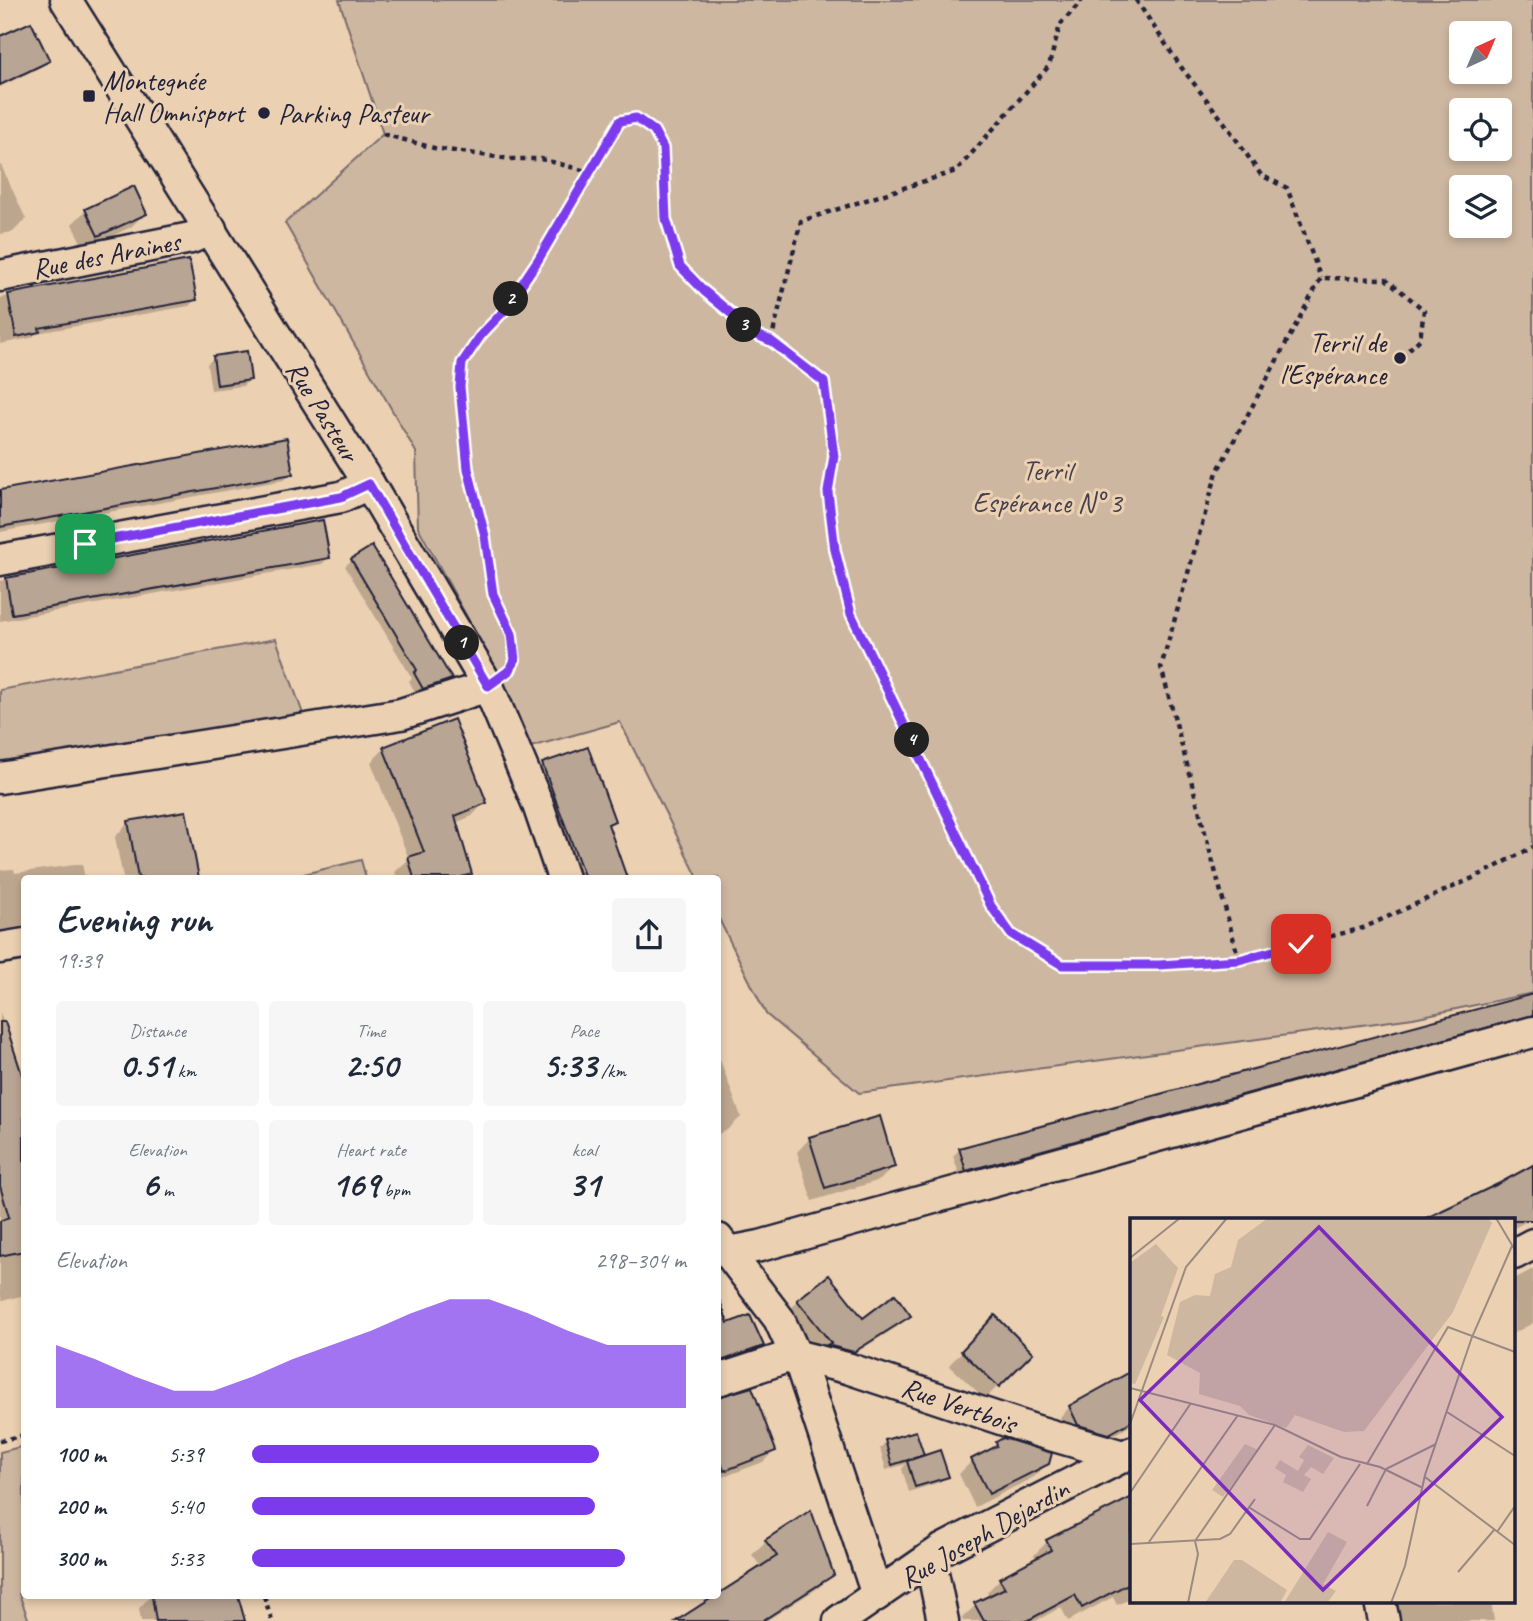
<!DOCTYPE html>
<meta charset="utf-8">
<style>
body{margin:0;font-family:Caveat,sans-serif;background:#f6f6f7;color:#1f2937;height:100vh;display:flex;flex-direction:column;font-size:26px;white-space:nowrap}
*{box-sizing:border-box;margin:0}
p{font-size:23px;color:#747a83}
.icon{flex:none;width:38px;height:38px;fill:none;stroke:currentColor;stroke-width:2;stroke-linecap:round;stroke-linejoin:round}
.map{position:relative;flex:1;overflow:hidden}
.panel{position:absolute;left:21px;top:875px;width:700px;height:724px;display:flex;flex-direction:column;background:#fff;border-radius:7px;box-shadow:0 4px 10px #0003}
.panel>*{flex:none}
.needle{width:46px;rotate:44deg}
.buttons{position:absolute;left:1449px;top:21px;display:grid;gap:14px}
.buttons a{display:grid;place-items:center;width:63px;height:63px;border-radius:7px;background:#fff;box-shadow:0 4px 10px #0003;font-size:35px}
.pin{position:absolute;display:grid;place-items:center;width:60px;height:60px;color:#fff;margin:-30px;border-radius:14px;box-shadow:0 4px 10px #0006}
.km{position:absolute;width:35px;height:35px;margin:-18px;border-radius:50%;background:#222;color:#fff;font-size:19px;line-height:35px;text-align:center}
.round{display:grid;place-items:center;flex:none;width:74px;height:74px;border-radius:7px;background:#f6f6f7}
.head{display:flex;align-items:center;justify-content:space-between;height:119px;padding:0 35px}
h1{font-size:38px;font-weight:700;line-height:52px}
.metrics{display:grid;grid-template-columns:repeat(3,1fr);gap:10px;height:119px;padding:7px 35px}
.metrics div{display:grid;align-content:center;border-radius:7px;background:#f6f6f7;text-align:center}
.metrics b{font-size:35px;font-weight:700}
.metrics small{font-size:19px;font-weight:400}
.metrics p{font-size:19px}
.chart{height:196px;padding:14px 35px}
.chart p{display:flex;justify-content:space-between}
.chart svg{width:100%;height:126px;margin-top:7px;fill:#7c3aed;opacity:.7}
ul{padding:0 35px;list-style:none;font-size:23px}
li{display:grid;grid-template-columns:112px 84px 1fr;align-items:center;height:52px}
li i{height:18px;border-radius:9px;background:#7c3aed}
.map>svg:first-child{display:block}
.green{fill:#ceb7a1;stroke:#786c6e;stroke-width:2;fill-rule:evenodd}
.shadow{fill:#0003}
.building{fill:#b9a594;stroke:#22223b;stroke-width:2}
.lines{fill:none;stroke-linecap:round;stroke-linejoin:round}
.minor-casing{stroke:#22223b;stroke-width:35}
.path{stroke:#22223b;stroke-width:4.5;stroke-dasharray:5 5;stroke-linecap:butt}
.minor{stroke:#ebd0b2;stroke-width:30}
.route-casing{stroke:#fff;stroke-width:14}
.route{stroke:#7c3aed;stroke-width:9}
.poi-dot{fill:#22223b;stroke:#ebd0b2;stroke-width:2.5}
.labels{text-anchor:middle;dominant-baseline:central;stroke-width:6;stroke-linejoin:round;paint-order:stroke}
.poi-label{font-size:28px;fill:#22223b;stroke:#ebd0b2;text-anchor:start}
.street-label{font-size:28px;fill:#22223b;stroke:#ebd0b2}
.park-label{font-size:28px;fill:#44404f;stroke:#ebd0b2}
.inset-road{fill:none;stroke:#9b8a82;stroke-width:2}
.view{fill:#7b2cbf;fill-opacity:0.15;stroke:#7b2cbf;stroke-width:3.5}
.inset-edge{fill:none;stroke:#22223b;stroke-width:3.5}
</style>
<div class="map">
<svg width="1533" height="1621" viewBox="0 0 1533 1621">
<rect width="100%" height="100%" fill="#ebd0b2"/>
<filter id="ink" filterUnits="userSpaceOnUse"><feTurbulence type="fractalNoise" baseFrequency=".0143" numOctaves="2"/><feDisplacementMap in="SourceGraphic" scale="14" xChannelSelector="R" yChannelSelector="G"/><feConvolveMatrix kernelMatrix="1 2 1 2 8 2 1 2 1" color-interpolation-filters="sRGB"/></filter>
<g filter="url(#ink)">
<g class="green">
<path d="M339 0H1533V993L1413 1018 859 1093 766 1014 718 917V878H698L620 722 527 748 486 652 418 527 416 452 285 223 383 134ZM1461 33H1500V72H1461ZM1461 110H1500V149H1461ZM1461 187H1500V226H1461Z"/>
<polygon points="276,639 307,725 0,775 0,690"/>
<polygon points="361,860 366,878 305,878 304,874"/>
<polygon points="24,1446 24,1592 19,1594 29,1621 0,1621 0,1452"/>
</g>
<g class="shadow">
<polygon points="0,42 48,61 41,67 0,87"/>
<polygon points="0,163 26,219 13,232 0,234"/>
<polygon points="86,210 145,213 131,227 84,249 72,224"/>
<polygon points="188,262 195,300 189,306 37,333 31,338 0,344 0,298"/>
<polygon points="214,358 250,379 243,386 211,390 207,364"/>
<polygon points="291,474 284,480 0,532 0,495"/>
<polygon points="322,522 328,558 322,564 0,621 0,581"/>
<polygon points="352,560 450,679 444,685 416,694 409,681 412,678 345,566"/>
<polygon points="384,749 485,802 472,816 455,823 470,874 465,878 397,878 395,872 409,859 371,762"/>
<polygon points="543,765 613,821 607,827 625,878 566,878 530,778"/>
<polygon points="185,813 197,878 123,878 115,837 128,823"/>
<polygon points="82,864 85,878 24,878 24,932 23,926 0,930 0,870 14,869 15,873"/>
<polygon points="1533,996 1533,1022 960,1176 953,1156 959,1150"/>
<polygon points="0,1012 17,1064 12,1069 24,1114 24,1295 2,1301 0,1293"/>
<polygon points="720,1060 741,1117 727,1130 718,1134 718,1061"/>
<polygon points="810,1138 893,1167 880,1180 812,1201 797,1152"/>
<polygon points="1533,1167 1533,1218 1514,1228 1514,1220 1431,1220"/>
<polygon points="1533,1269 1533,1323 1514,1333 1514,1279"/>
<polygon points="798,1301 862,1321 909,1316 897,1327 841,1362 820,1355 787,1313"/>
<polygon points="749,1317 762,1345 750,1357 718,1368 718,1329"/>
<polygon points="982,1331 1031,1353 985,1399 949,1365"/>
<polygon points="1132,1378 1132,1425 1098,1443 1068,1434 1060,1417 1070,1407"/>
<polygon points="751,1389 774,1451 763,1462 718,1479 718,1398"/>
<polygon points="915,1433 923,1458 947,1476 940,1482 909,1492 902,1469 906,1464 886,1470 880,1448 886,1442"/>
<polygon points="997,1443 1048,1463 1034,1477 975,1507 959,1474 972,1461 987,1453"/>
<polygon points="1132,1499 1132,1598 1117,1605 1113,1597 1068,1621 1061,1607 1036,1621 963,1621 962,1618 976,1605 990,1598 987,1592 1000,1579 1036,1560 1034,1555 1047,1542"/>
<polygon points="810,1513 832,1574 818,1588 766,1621 676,1621 762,1568 752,1555 766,1541"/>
<polygon points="151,1596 236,1596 243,1621 141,1621 139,1608"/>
<polygon points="1393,1602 1491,1602 1494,1621 1397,1621"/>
</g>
<g class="building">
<polygon points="31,22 50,61 0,85 0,36"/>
<polygon points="134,186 147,214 98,236 85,209"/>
<polygon points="189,260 197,300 39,328 40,332 16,337 8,294"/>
<polygon points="247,351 251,380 217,385 213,356"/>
<polygon points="287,438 293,474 0,527 0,490"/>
<polygon points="323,520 330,558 12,614 6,578"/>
<polygon points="372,546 452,679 423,689 414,673 417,670 351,559"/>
<polygon points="454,719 487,803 455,816 472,874 458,878 414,878 408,857 424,852 383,747"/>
<polygon points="588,747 615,821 608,824 627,878 585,878 542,763"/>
<polygon points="186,811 199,878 138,878 128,821"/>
<polygon points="1533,994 1533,1015 966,1171 959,1148"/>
<polygon points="0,1022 5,1022 24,1081 24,1251 0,1256 0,1221 9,1217 0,1186"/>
<polygon points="880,1116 895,1167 825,1188 809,1137"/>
<polygon points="1533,1165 1533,1220 1422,1220 1500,1183"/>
<polygon points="829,1275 863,1318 895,1294 911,1316 854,1352 827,1345 831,1343 797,1300"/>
<polygon points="718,1301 720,1301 728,1323 750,1315 764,1346 718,1362"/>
<polygon points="995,1315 1033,1353 999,1387 961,1351"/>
<polygon points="1132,1371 1132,1421 1109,1434 1078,1425 1069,1406"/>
<polygon points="752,1387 776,1451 724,1471 718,1454 718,1397"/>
<polygon points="916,1431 924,1455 892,1465 885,1440"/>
<polygon points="1003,1438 1052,1453 1049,1464 989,1494 971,1459 997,1446 996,1442"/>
<polygon points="940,1450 949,1477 915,1487 907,1461"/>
<polygon points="1132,1497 1132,1582 1082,1608 1075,1595 1027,1621 984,1621 974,1603 1005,1588 999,1578 1051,1550 1046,1540"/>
<polygon points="811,1510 834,1575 762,1621 676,1621 777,1556 765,1540"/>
<polygon points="152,1596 238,1596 245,1621 156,1621"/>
</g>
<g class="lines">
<g class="minor-casing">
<g id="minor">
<polyline points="66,0 369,484 488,686 538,805 563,878"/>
<polyline points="0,276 191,238 211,229"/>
<polyline points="0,560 341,497 369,484"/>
<polyline points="0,778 401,714 488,686"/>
<polyline points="0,948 24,944"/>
<polyline points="718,1239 779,1319 802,1369 877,1595"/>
<polyline points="729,1252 760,1246 1533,1032"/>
<polyline points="1514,1254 1533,1244"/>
<polyline points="718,1380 794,1355 847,1368 1037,1431 1123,1456"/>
<polyline points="930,1558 943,1621"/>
<polyline points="1380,1602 1384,1621"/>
<polyline points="839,1621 943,1549 1132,1452"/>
</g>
</g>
<g class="path">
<polyline points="1136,0 1181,67 1224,122 1261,175 1287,188 1321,278"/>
<polyline points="383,134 434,148 510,159 541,159 590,172"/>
<polyline points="771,341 801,221 956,171 1049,66 1060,25 1082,0"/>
<polyline points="512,666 515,660 512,633 493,594 485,536 468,469 460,387 462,363 481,336 503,312 538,260 620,121 636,118 654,131 663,148 666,219 680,266 703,291 757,335 771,341 824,382 834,456 828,492 835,550 851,614 991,906 1011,934 1062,965 1159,965 1239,960 1363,928 1486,872 1533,847"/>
<polyline points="1239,960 1161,667 1217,472 1321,278 1386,279 1424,310 1420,339 1400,358"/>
<polyline points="0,1441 24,1435"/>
<polyline points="264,1596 272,1621"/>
</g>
<use href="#minor" class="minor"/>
</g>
</g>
<g class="lines" filter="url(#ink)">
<g class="route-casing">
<polyline id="route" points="85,544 341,497 369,484 488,686 510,670 515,660 512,634 493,594 485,536 468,469 460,387 462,363 481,335 503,312 538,260 620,121 636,118 654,131 663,148 666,219 680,266 704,291 757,335 771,341 824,382 834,456 828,492 835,550 851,614 991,906 1011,934 1062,965 1159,965 1239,960 1301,944"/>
</g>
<use href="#route" class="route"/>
</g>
<g class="poi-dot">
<rect x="82" y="89" width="14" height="14" rx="3.5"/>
<circle cx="264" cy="113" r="7"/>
<circle cx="1400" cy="358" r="7"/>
</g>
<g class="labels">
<g class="poi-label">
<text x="103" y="80">Montegnée<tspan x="103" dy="32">Hall Omnisport</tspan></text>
<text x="278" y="113">Parking Pasteur</text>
<text x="1386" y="342" text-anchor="end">Terril de<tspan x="1386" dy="32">l'Espérance</tspan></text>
</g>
<g class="street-label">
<text transform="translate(106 255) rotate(-11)">Rue des Araines</text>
<text transform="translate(323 411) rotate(58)">Rue Pasteur</text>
<text transform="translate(959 1405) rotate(19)">Rue Vertbois</text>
<text transform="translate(984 1533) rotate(-30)">Rue Joseph Dejardin</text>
</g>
<g class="park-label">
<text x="1047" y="470">Terril<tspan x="1047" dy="32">Espérance N° 3</tspan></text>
</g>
</g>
<g transform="translate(1130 1218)">
<rect width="385" height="385" fill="#ebd0b2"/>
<path d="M138 0H358L362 5 323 94 234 213 214 214 165 197 156 210 119 197 110 188 69 176 70 155 37 137 50 84 65 77 80 78 85 56 101 49 108 22ZM26 26 48 50 31 98 34 99 5 166 0 165V45ZM115 226 128 232 93 279 82 272ZM178 227 204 240 193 256 181 249 174 257 181 261 173 274 153 264 156 257 145 250 150 242 168 253 174 242 169 239ZM198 314 217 324 193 366 206 373 197 385H154ZM104 342H112L157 372 150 385H75Z" fill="#ceb7a1"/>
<path class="inset-road" d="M366 0 385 32M0 40 50 0M0 170 145 207 211 239 250 249 293 270M317 194 385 238M0 206 56 49 97 0M237 246 318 109 385 134M295 259 385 327M0 275 61 185M237 288 256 251 306 226M120 290 170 321H180L230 246M367 314 385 288M65 323 145 207M19 324 108 197M0 326 90 321 100 316 125 281M328 354 364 312M58 385 68 336 65 323M261 385 275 348 295 257 342 119 382 28"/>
<path class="view" d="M189 9 372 199 193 372 10 182Z"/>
<rect width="385" height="385" class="inset-edge"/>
</g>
</svg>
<div class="buttons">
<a><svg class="needle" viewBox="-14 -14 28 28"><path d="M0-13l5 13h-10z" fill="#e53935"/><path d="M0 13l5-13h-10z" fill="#747a83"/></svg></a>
<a><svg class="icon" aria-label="locate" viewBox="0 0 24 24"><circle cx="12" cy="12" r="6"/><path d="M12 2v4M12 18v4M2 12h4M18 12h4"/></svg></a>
<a><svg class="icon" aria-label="layers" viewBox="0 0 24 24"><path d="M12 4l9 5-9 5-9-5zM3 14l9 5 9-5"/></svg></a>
</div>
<div class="pin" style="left:85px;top:544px;background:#1e9e55"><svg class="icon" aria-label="arrive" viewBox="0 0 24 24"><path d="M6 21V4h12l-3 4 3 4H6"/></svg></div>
<div class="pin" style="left:1301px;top:944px;background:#d93025"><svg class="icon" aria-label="check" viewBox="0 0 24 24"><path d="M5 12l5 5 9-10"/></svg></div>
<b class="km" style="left:462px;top:643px">1</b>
<b class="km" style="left:511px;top:299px">2</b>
<b class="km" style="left:744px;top:325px">3</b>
<b class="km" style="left:912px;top:740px">4</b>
<section class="panel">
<div class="head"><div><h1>Evening run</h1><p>19:39</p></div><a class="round"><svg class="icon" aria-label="share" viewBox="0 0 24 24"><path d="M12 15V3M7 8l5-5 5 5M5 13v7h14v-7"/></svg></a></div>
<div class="metrics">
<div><p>Distance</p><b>0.51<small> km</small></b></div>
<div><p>Time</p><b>2:50</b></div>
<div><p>Pace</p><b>5:33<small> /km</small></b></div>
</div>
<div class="metrics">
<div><p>Elevation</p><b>6<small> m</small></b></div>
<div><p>Heart rate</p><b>169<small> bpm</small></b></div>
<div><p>kcal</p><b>31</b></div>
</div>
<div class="chart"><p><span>Elevation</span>298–304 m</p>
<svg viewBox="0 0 160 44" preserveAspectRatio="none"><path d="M0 44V22L10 27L20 33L30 38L40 38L50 33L60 27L70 22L80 17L90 11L100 6L110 6L120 11L130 17L140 22L150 22L160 22V44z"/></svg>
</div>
<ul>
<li><b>100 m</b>5:39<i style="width:80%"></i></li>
<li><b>200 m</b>5:40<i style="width:79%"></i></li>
<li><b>300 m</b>5:33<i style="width:86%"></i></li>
</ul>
</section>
</div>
